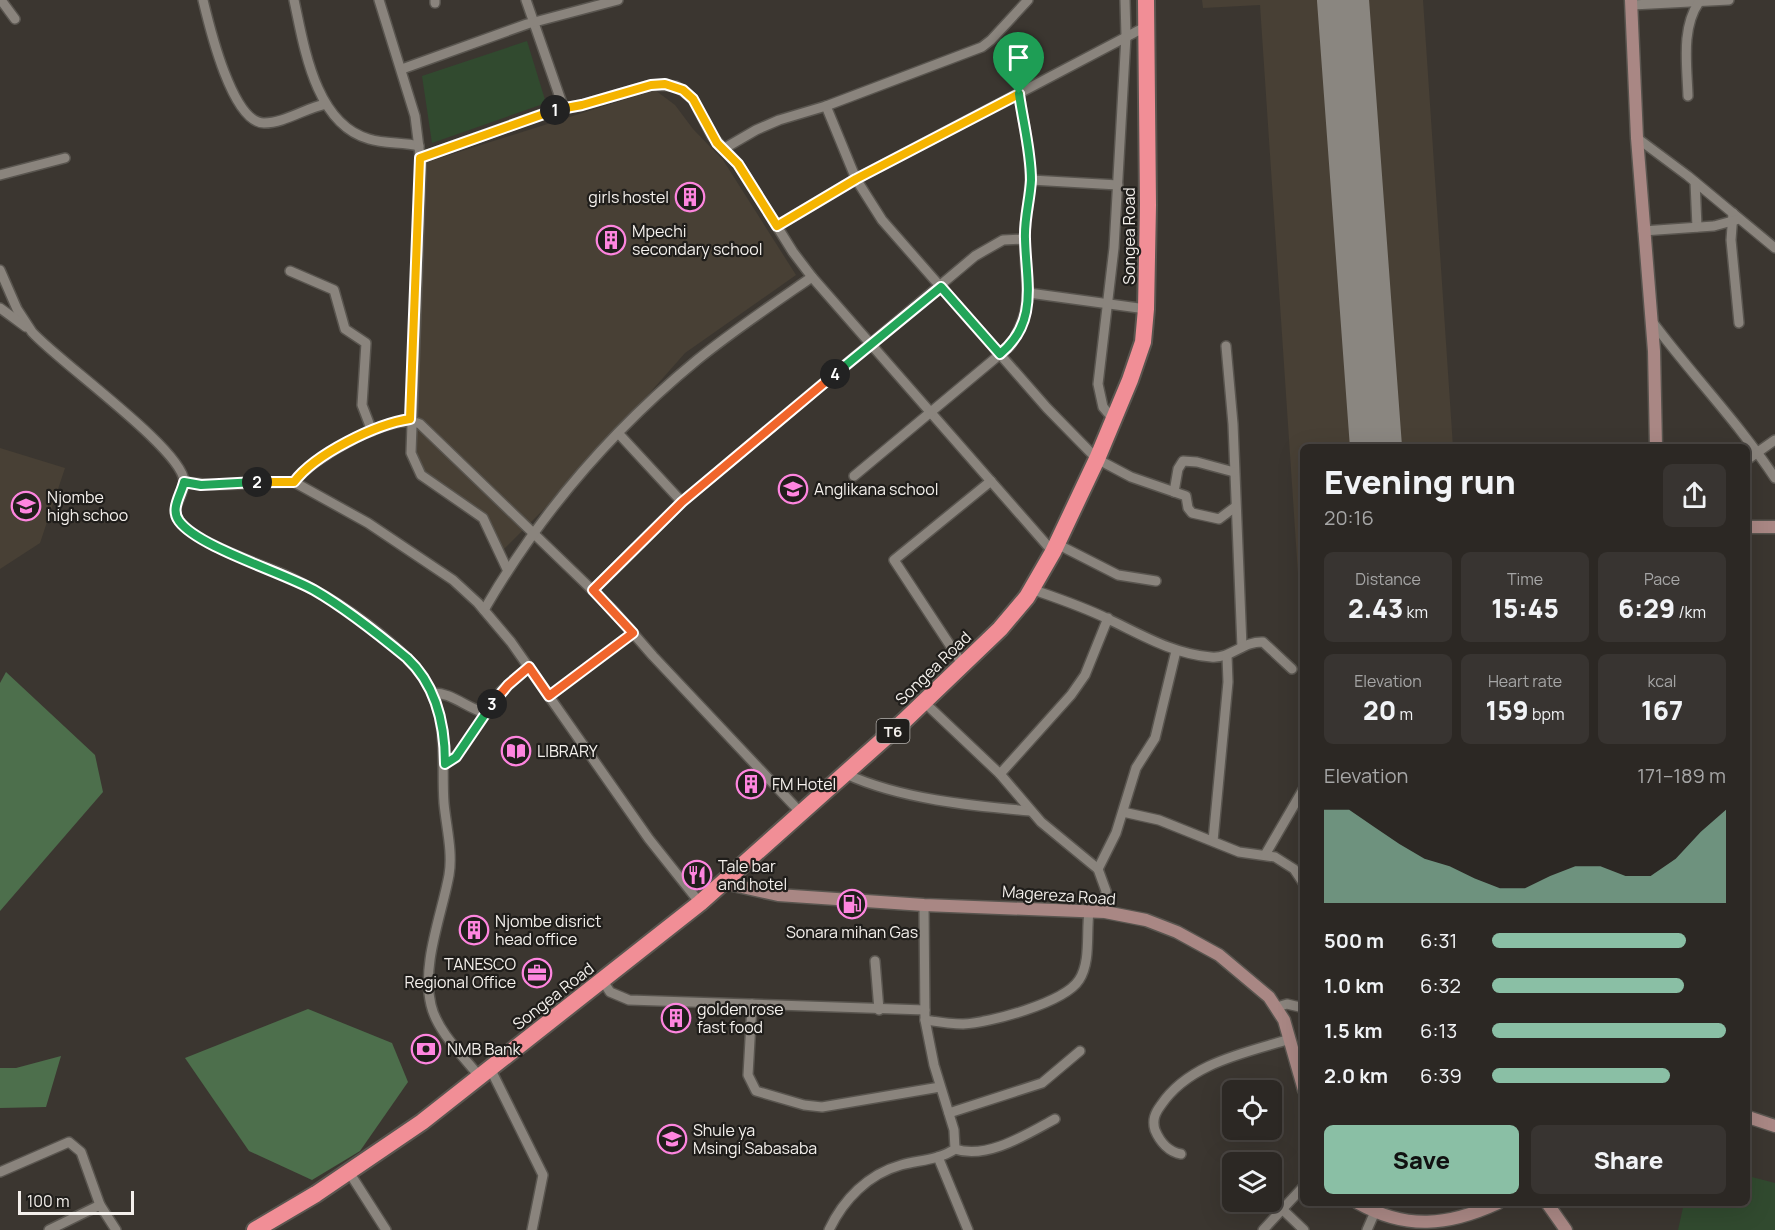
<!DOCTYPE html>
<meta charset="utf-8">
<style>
body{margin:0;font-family:Manrope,sans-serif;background:#383431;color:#f1f3f6;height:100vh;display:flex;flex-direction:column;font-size:22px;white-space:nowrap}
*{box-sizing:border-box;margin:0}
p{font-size:20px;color:#a6a6a6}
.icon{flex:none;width:33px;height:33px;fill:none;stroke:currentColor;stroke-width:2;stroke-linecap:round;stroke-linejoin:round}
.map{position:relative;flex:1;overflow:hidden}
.side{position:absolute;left:1300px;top:444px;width:450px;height:762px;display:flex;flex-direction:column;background:#2c2824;border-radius:9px;box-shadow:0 6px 24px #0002,0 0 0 2px #484441}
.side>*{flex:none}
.controls{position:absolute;left:1222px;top:1080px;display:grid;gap:12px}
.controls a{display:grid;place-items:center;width:60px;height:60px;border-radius:9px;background:#2c2824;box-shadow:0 6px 24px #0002,0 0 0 2px #484441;font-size:30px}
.scale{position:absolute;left:18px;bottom:15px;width:116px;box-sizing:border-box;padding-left:6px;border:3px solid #f4f0ec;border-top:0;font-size:16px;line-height:21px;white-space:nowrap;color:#f4f0ec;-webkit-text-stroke:4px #201e1b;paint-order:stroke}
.pin{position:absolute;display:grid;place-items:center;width:51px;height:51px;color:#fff;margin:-62px -26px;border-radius:50% 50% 50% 0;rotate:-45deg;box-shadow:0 0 6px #0007}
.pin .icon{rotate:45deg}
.km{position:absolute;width:30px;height:30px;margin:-15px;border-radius:50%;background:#222;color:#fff;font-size:16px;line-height:30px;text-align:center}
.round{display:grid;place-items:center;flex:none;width:63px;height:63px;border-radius:9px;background:#383431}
.overview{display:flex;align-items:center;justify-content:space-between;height:102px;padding:0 24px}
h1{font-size:33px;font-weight:800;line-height:45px}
.stats{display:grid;grid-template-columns:repeat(3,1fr);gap:9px;height:102px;padding:6px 24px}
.stats div{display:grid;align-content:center;border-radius:9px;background:#383431;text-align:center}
.stats b{font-size:26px;font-weight:800}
.stats small{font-size:16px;font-weight:400}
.stats p{font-size:16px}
.chart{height:168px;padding:12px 24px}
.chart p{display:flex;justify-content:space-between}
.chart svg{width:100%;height:108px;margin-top:6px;fill:#8abfa5;opacity:.7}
.cta{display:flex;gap:12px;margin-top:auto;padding:12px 24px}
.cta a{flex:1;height:69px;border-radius:9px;background:#8abfa5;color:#111;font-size:24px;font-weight:800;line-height:69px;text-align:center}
.cta a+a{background:#383431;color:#f1f3f6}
ul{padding:0 24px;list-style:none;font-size:20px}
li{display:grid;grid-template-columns:96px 72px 1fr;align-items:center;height:45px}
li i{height:15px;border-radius:8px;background:#8abfa5}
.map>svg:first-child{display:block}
.built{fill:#484035}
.green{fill:#314a2f}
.forest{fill:#4d6f4c}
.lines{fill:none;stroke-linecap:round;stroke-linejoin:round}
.runway{stroke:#8a8680;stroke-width:52}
.street-casing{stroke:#59554f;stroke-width:12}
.secondary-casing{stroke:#59554f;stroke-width:15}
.highway-casing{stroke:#59554f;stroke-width:20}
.street{stroke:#8a847d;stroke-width:9}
.secondary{stroke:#a98784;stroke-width:12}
.highway{stroke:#f18e96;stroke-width:16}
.split-1-casing{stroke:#fff;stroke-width:12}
.split-2-casing{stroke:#fff;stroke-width:12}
.split-3-casing{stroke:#fff;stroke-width:12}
.split-4-casing{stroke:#fff;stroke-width:12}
.split-5-casing{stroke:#fff;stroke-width:12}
.split-1{stroke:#f5b400;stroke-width:8}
.split-2{stroke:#f5b400;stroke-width:8}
.split-3{stroke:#22a559;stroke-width:8}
.split-4{stroke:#f0652b;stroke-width:8}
.split-5{stroke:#22a559;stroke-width:8}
.labels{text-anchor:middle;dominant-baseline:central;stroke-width:4.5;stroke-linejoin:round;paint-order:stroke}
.shield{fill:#201e1b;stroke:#b4b1ad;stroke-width:1.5}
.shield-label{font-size:15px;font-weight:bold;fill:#f4f0ec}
.poi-label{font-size:16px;fill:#f4f0ec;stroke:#201e1b;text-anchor:start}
.street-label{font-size:16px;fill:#f4f0ec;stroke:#201e1b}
</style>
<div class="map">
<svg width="1775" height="1230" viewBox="0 0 1775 1230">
<rect width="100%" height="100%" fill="#3b3630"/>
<g class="built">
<polygon points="1202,0 1423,0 1453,447 1304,447 1303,649 1260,5 1203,8"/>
<polygon points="655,90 675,105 693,129 723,160 796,275 685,353 572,481 503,550 468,507 416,463 414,410 421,164"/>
<polygon points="0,448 65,468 40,543 0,569"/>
</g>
<g class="green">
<polygon points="527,41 546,103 432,143 422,76"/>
<polygon points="1748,1176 1775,1183 1775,1230 1678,1230 1684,1203 1748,1203"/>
</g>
<g class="forest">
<polygon points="6,672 95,755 103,792 0,911 0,683"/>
<polygon points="308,1009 392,1043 408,1082 360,1151 312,1180 249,1151 185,1058"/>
<polygon points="61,1056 46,1107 0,1108 0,1068 16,1068"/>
</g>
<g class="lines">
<polyline class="runway" points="1343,0 1376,447"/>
<g class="street-casing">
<g id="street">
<polyline points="1,0 15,19"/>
<path d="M203 0C209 25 232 123 264 123 285 123 305 108 326 104"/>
<path d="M294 0C304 46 315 124 369 139 385 144 403 142 419 146"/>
<polyline points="379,0 415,116 421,164 411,453 421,475 483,518 507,569"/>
<polyline points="526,0 564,109"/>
<polyline points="435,3 435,0"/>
<polyline points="1632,5 1729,0"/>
<polyline points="402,69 527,24 618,0"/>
<path d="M1688 96C1687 65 1681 28 1699 2"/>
<polyline points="826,106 856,179 882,220 1047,408 1097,459 1131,477 1186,496 1188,508 1192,513 1219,519 1235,507"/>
<polyline points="1637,138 1688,176 1775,248"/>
<polyline points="725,148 756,130 779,120 826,106 982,47 991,40 1028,0"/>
<polyline points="420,158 548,112 582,105 651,85 676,86 693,99 712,136 738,164 793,252 812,277 1053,552"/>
<polyline points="0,175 65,158"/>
<polyline points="1031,180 1118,185"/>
<polyline points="1695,182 1697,227"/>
<polyline points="1733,213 1731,240 1739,323"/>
<polyline points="777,226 856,179 1147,26"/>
<polyline points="1643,231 1714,226 1736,220"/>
<path d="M0 270 17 309 32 332C59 362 182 449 184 481 185 491 176 502 175 512 181 540 258 563 283 574 297 580 310 588 323 595 356 614 412 654 429 687 449 725 441 762 444 803 446 826 453 852 449 875 442 914 421 965 431 1005 437 1031 463 1056 479 1076"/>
<polyline points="290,271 334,290 345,329 366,343 362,405 372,431"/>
<polyline points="1029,293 1146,309"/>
<polyline points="0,308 26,327"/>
<path d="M1651 320C1691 374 1738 422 1775 478"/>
<polyline points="1226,346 1233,424 1242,647"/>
<polyline points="1114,420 1103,407 1098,384 1114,248 1126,36 1125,0"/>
<polyline points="619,434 682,502"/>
<polyline points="1748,459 1775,440"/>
<path d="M854 476 1010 346C1038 300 1023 284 1025 236 1025 217 1030 199 1030 181 1031 152 1023 122 1019 94"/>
<polyline points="184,482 214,485 294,482 368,523 453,580 478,603 511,642 649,839 700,903"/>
<path d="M294 482C311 459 393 410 420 424L612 609 653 656 802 814"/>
<polyline points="1174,492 1178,469 1183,461 1197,462 1234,472"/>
<polyline points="1057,544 1118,575 1156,581"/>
<path d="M1031 589C1057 598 1084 607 1108 619 1142 635 1173 654 1211 657 1231 659 1243 641 1263 642L1292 669"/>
<polyline points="593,590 682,502 975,256 1003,240 1025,239"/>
<path d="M484 610C539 515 612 430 697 360 734 330 773 304 812 277"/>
<polyline points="963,665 894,560 991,481"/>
<path d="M432 693C451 692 465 707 485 713"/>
<polyline points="549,696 633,633"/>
<polyline points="924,702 1000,774 1041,822 1098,869 1106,891 1105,912"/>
<polyline points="445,764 458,754 501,691 529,667"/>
<path d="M846 774C900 799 972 806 1031 811"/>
<polyline points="1000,774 1071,695 1085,675 1108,618"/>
<polyline points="1123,812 1159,820 1239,852 1275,857 1294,869 1304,884"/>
<polyline points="1213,841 1228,682 1227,656"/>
<polyline points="1265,855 1304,788"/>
<polyline points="1098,869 1116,833 1136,768 1155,738 1176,651"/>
<polyline points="875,961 879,1010"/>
<polyline points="603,981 610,992 629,1000 925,1010"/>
<polyline points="752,1004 748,1075 756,1091 804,1105 822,1107 940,1087"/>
<polyline points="1277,1007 1287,1004 1304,1008"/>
<path d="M925 1020C938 1022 950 1024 963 1024 989 1023 1064 1003 1079 980 1091 962 1086 933 1089 912"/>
<polyline points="490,1068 543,1175 532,1230"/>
<polyline points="949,1113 1042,1083 1080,1051"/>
<path d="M955 1149C987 1160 1027 1134 1055 1119"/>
<path d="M1181 1154C1169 1152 1160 1142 1155 1130 1152 1120 1155 1113 1161 1105 1189 1063 1245 1053 1290 1039"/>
<polyline points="938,1157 968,1230"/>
<polyline points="0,1172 69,1142 81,1152 100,1205"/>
<polyline points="349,1172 386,1230"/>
<polyline points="1282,1209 1304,1230"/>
<polyline points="49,1230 100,1205 116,1230"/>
<path d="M829 1230C843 1200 868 1174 901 1165 919 1160 939 1160 955 1149L954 1130 934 1065 925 1020 924 905"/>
<polyline points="1263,1230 1304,1186"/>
<polyline points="1367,1230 1374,1214"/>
</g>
</g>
<g class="secondary-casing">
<g id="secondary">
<polyline points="1631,0 1637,138 1654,351 1656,447"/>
<polyline points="1748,527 1775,527"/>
<polyline points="724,883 778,895 924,905 1105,912 1146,920 1177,932 1219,955 1269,997 1284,1020 1304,1090"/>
<polyline points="1748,1117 1775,1126"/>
<path d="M1358 1203C1406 1230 1448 1226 1498 1203"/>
<polyline points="1547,1203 1566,1230"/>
</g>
</g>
<g class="highway-casing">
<polyline id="highway" points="255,1230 316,1194 422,1122 700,903 904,721 1000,629 1027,597 1053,552 1097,459 1130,380 1143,342 1146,309 1148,205 1146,0"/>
</g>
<use href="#street" class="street"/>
<use href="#secondary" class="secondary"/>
<use href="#highway" class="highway"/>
</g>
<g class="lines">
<g class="split-1-casing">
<polyline id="split-1" points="555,110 582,105 651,85 665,84 683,90 693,99 717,143 738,164 777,226 856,179 1019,94"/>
</g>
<g class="split-2-casing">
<path id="split-2" d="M257 482H294C315 454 376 424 410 419L420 158 555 110"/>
</g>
<g class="split-3-casing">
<path id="split-3" d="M257 482 201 485 184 482C181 495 170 509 179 521 198 547 282 572 314 590 347 609 378 634 407 658 436 685 445 725 445 764L456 757 492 704"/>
</g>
<g class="split-4-casing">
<polyline id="split-4" points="492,704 508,685 529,667 549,696 633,633 593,590 682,502 835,374"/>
</g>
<g class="split-5-casing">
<path id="split-5" d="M835 374 941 287 1000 354C1039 322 1026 282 1025 239 1024 219 1030 200 1031 180 1031 152 1023 122 1019 94"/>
</g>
<use href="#split-1" class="split-1"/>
<use href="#split-2" class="split-2"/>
<use href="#split-3" class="split-3"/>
<use href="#split-4" class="split-4"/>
<use href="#split-5" class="split-5"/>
</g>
<defs>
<g id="building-ring" transform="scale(1.5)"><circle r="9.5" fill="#201e1b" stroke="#fe85df" stroke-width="1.5"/><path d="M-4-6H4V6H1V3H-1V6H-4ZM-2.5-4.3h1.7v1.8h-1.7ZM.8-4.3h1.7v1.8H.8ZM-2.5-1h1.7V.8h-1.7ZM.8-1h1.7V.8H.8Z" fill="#fe85df"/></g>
<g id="school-ring" transform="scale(1.5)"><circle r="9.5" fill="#201e1b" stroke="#fe85df" stroke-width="1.5"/><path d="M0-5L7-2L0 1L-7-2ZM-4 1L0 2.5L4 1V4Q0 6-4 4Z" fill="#fe85df"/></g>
<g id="library-ring" transform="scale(1.5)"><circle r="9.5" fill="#201e1b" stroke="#fe85df" stroke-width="1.5"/><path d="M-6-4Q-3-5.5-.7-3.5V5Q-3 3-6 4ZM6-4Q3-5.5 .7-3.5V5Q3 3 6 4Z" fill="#fe85df"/></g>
<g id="restaurant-ring" transform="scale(1.5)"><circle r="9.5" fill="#201e1b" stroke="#fe85df" stroke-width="1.5"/><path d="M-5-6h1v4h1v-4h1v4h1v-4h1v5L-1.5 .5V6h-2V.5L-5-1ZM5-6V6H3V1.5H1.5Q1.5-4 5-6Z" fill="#fe85df"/></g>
<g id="fuel-ring" transform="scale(1.5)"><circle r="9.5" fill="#201e1b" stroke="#fe85df" stroke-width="1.5"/><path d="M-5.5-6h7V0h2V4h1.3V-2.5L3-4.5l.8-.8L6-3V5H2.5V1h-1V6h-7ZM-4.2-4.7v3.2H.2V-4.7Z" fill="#fe85df"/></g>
<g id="office-ring" transform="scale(1.5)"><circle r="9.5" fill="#201e1b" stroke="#fe85df" stroke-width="1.5"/><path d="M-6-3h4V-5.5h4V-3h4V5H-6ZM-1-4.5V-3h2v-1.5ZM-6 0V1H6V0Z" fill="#fe85df"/></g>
<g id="bank-ring" transform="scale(1.5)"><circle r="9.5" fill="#201e1b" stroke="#fe85df" stroke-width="1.5"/><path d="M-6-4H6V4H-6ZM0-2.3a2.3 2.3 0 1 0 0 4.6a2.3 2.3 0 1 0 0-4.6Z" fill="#fe85df"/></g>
</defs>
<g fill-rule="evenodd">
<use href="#building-ring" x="690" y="197"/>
<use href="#building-ring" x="611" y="240"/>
<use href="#school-ring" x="793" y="489"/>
<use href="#school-ring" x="26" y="506"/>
<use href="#library-ring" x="516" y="751"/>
<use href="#building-ring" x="751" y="784"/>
<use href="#restaurant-ring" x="697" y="875"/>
<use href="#fuel-ring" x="852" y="904"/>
<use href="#building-ring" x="474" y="930"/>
<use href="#office-ring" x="537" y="973"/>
<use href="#building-ring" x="676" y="1018"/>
<use href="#bank-ring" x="426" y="1049"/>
<use href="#school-ring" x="672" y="1139"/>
</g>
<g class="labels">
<rect class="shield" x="876.5" y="719" width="33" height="24" rx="4.5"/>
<g class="shield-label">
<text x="893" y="731">T6</text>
</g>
<g class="poi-label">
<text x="669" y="197" text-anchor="end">girls hostel</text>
<text x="632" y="231">Mpechi<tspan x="632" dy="18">secondary school</tspan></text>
<text x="814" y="489">Anglikana school</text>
<text x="47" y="497">Njombe<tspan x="47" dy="18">high schoo</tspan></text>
<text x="537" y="751">LIBRARY</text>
<text x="772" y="784">FM Hotel</text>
<text x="718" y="866">Tale bar<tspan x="718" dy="18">and hotel</tspan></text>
<text x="495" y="921">Njombe disrict<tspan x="495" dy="18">head office</tspan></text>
<text x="852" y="932" text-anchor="middle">Sonara mihan Gas</text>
<text x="516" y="964" text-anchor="end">TANESCO<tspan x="516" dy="18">Regional Office</tspan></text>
<text x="697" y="1009">golden rose<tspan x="697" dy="18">fast food</tspan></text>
<text x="447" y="1049">NMB Bank</text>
<text x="693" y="1130">Shule ya<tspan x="693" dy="18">Msingi Sabasaba</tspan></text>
</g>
<g class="street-label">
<text transform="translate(1129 236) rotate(-90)">Songea Road</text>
<text transform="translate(933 668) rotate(-44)">Songea Road</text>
<text transform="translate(1059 895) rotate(4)">Magereza Road</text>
<text transform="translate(553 996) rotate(-38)">Songea Road</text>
</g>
</g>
</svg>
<div class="controls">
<a><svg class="icon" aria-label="locate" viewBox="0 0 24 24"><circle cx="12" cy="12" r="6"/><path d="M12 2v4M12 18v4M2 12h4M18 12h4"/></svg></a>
<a><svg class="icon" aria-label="layers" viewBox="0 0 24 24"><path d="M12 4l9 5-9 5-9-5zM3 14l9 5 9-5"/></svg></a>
</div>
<div class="scale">100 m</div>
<div class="pin" style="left:1019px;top:94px;background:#1e9e55"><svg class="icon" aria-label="arrive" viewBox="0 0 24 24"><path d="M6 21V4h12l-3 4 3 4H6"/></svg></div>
<b class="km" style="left:555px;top:110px">1</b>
<b class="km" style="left:257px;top:482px">2</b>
<b class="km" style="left:492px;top:704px">3</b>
<b class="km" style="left:835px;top:374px">4</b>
<section class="side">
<div class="overview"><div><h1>Evening run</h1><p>20:16</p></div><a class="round"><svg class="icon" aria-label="share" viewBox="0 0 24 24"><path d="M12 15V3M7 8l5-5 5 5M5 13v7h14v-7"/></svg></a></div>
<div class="stats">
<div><p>Distance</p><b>2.43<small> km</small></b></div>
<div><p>Time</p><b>15:45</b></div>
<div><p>Pace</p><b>6:29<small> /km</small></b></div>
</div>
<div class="stats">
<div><p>Elevation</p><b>20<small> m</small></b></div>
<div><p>Heart rate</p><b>159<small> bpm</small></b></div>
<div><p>kcal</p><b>167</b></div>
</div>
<div class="chart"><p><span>Elevation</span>171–189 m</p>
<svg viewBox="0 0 160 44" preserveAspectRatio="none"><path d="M0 44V6L10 6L20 13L30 20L40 26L50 29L60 34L70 38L80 38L90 33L100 29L110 29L120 33L130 33L140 26L150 15L160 6V44z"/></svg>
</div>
<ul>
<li><b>500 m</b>6:31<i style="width:83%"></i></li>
<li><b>1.0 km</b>6:32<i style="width:82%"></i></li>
<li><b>1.5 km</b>6:13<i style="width:100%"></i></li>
<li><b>2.0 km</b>6:39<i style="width:76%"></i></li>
</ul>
<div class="cta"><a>Save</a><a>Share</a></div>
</section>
</div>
